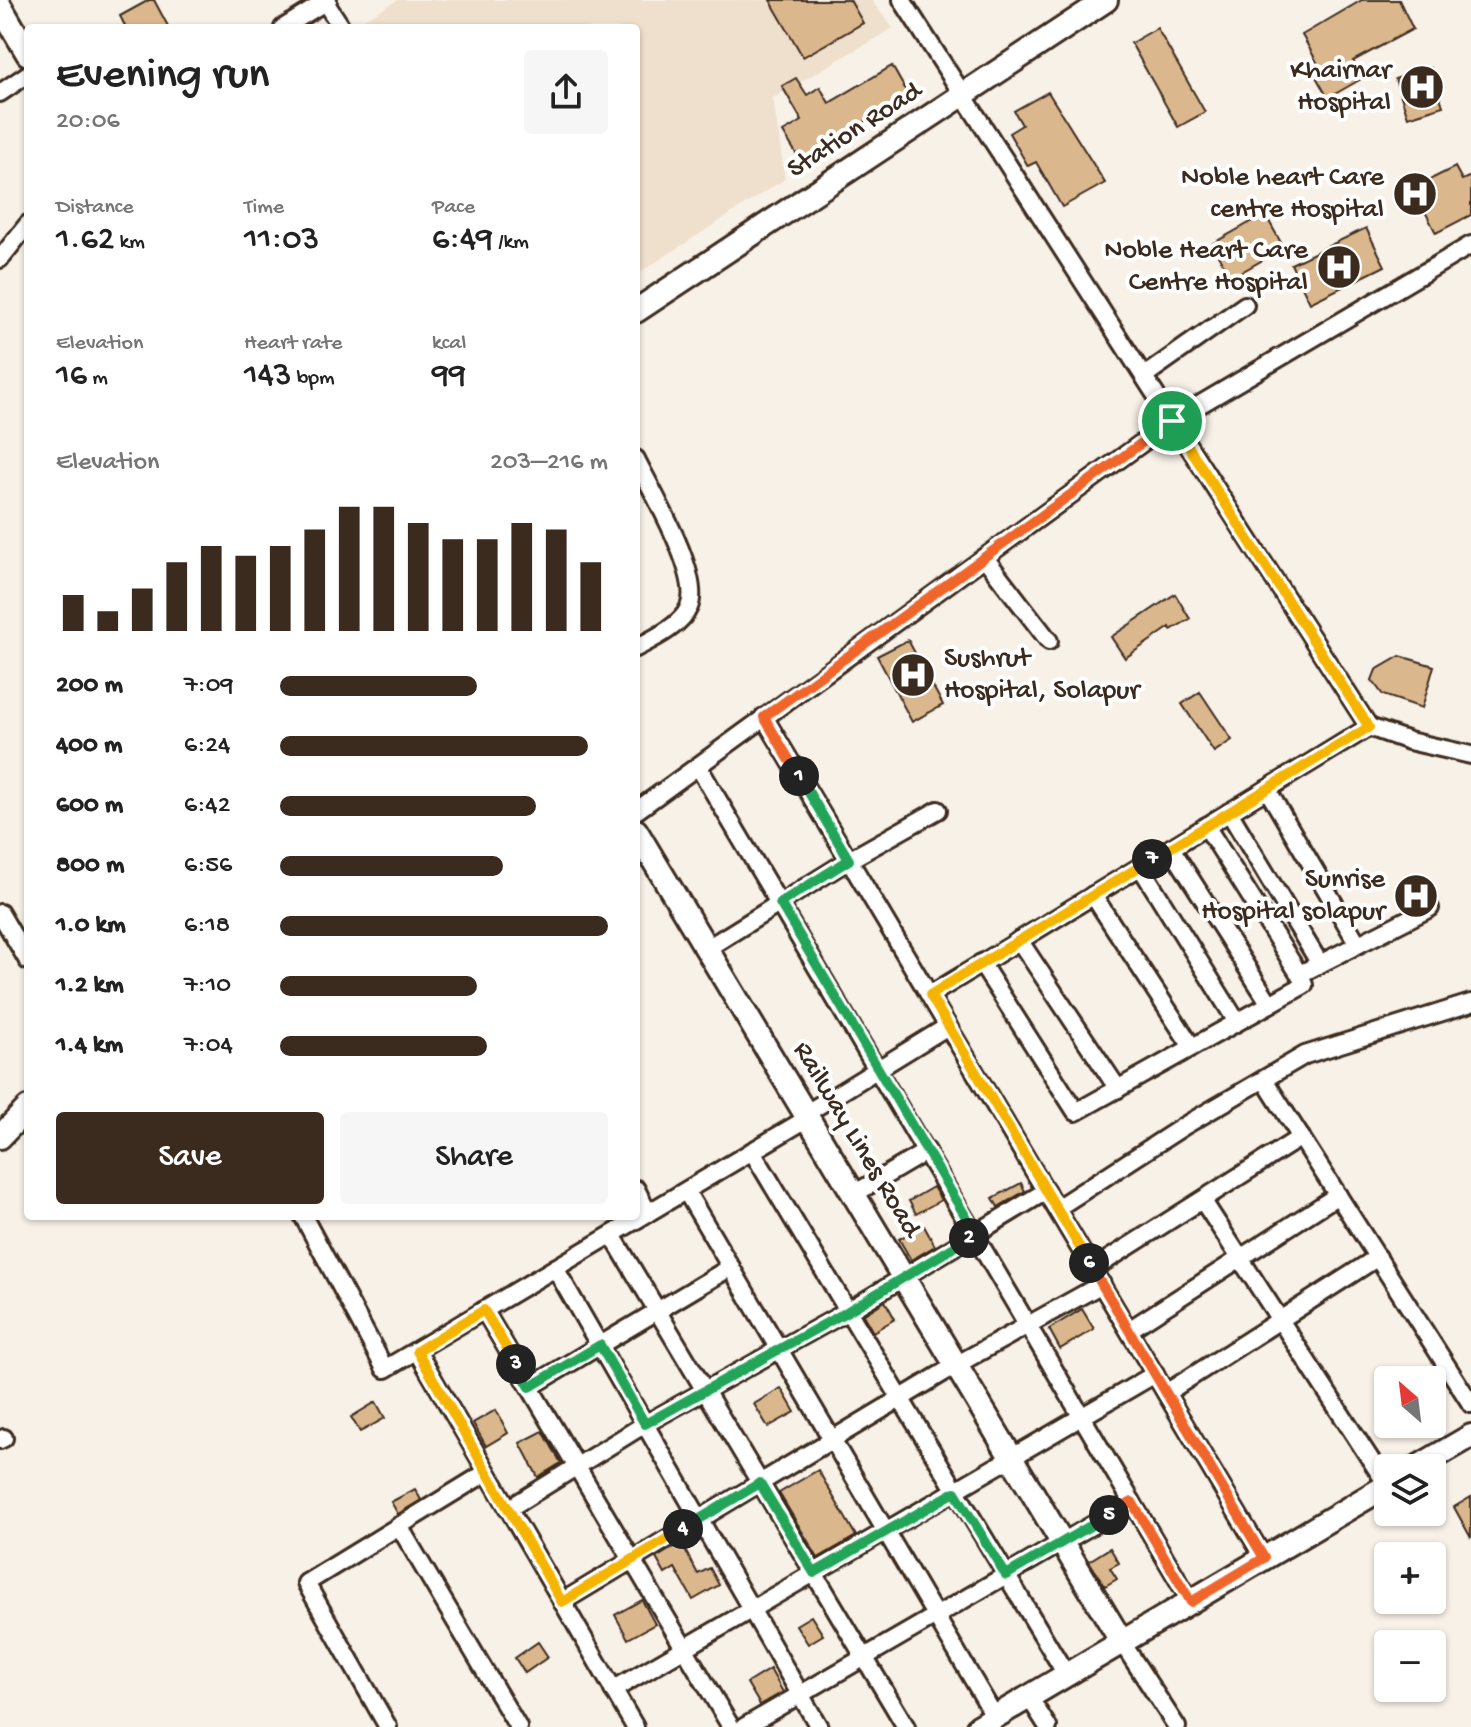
<!DOCTYPE html>
<meta charset="utf-8">
<style>
body{margin:0;font-family:"Gochi Hand",sans-serif;background:#f6f6f6;color:#222;height:100vh;display:flex;flex-direction:column;font-size:30px;white-space:nowrap}
*{box-sizing:border-box;margin:0}
p{font-size:26px;color:#767676}
.icon{flex:none;width:44px;height:44px;fill:none;stroke:currentColor;stroke-width:2;stroke-linecap:round;stroke-linejoin:round}
.map{position:relative;flex:1;overflow:hidden}
.details{position:absolute;left:24px;top:24px;width:616px;height:1196px;display:flex;flex-direction:column;background:#fff;border-radius:8px;box-shadow:0 2px 6px #0004}
.details>*{flex:none}
.needle{width:52px;rotate:332deg}
.controls{position:absolute;left:1374px;top:1366px;display:grid;gap:16px}
.controls a{display:grid;place-items:center;width:72px;height:72px;border-radius:8px;background:#fff;box-shadow:0 2px 6px #0004;font-size:40px}
.pin{position:absolute;display:grid;place-items:center;width:68px;height:68px;color:#fff;margin:-34px;border:4px solid #fff;border-radius:50%;box-shadow:0 2px 8px #0007}
.km{position:absolute;width:40px;height:40px;margin:-20px;border-radius:50%;background:#222;color:#fff;font-size:22px;line-height:40px;text-align:center}
.round{display:grid;place-items:center;flex:none;width:84px;height:84px;border-radius:8px;background:#f6f6f6}
.headline{display:flex;align-items:center;justify-content:space-between;height:136px;padding:0 32px}
h1{font-size:44px;font-weight:600;line-height:60px}
.stats{display:grid;grid-template-columns:repeat(3,1fr);gap:12px;height:136px;padding:8px 32px}
.stats div{display:grid;align-content:center}
.stats b{font-size:34px;font-weight:600}
.stats small{font-size:22px;font-weight:400}
.stats p{font-size:22px}
.chart{height:224px;padding:16px 32px}
.chart p{display:flex;justify-content:space-between}
.chart svg{width:100%;height:144px;margin-top:8px;stroke:#3b2a1e;stroke-width:6}
.action{display:flex;gap:16px;margin-top:auto;padding:16px 32px}
.action a{flex:1;height:92px;border-radius:8px;background:#3b2a1e;color:#fff;font-size:32px;font-weight:600;line-height:92px;text-align:center}
.action a+a{background:#f6f6f6;color:#222}
ul{padding:0 32px;list-style:none;font-size:26px}
li{display:grid;grid-template-columns:128px 96px 1fr;align-items:center;height:60px}
li i{height:20px;border-radius:10px;background:#3b2a1e}
.map>svg:first-child{display:block}
.built{fill:#efe0cd}
.building{fill:#dbb78d;stroke:#3b2a1e;stroke-width:2}
.lines{fill:none;stroke-linecap:round;stroke-linejoin:round}
.street-casing{stroke:#3b2a1e;stroke-width:22}
.secondary-casing{stroke:#3b2a1e;stroke-width:28}
.street{stroke:#fff;stroke-width:16}
.secondary{stroke:#fff;stroke-width:22}
.split-1-casing{stroke:#fff;stroke-width:16}
.split-2-casing{stroke:#fff;stroke-width:16}
.split-3-casing{stroke:#fff;stroke-width:16}
.split-4-casing{stroke:#fff;stroke-width:16}
.split-5-casing{stroke:#fff;stroke-width:16}
.split-6-casing{stroke:#fff;stroke-width:16}
.split-7-casing{stroke:#fff;stroke-width:16}
.split-8-casing{stroke:#fff;stroke-width:16}
.split-1{stroke:#f0652b;stroke-width:10}
.split-2{stroke:#22a559;stroke-width:10}
.split-3{stroke:#22a559;stroke-width:10}
.split-4{stroke:#f5b400;stroke-width:10}
.split-5{stroke:#22a559;stroke-width:10}
.split-6{stroke:#f0652b;stroke-width:10}
.split-7{stroke:#f5b400;stroke-width:10}
.split-8{stroke:#f5b400;stroke-width:10}
.labels{text-anchor:middle;dominant-baseline:central;stroke-width:8;stroke-linejoin:round;paint-order:stroke}
.poi-label{font-size:28px;fill:#3b2a1e;stroke:#fff;text-anchor:end}
.street-label{font-size:28px;fill:#3b2a1e;stroke:#fff}
</style>
<div class="map">
<svg width="1471" height="1727" viewBox="0 0 1471 1727">
<rect width="100%" height="100%" fill="#f8f1e8"/>
<filter id="ink" filterUnits="userSpaceOnUse"><feTurbulence type="fractalNoise" baseFrequency=".0125" numOctaves="2"/><feDisplacementMap in="SourceGraphic" scale="16" xChannelSelector="R" yChannelSelector="G"/><feConvolveMatrix kernelMatrix="1 2 1 2 8 2 1 2 1" color-interpolation-filters="sRGB"/></filter>
<g filter="url(#ink)">
<polygon class="built" points="398,0 871,0 893,28 773,98 785,179 636,275 636,28 362,28 359,22"/>
<g class="building">
<polygon points="149,0 154,0 169,28 126,28 120,16"/>
<polygon points="770,0 850,0 863,23 803,57"/>
<polygon points="1362,0 1399,0 1413,29 1353,61 1363,78 1328,98 1315,75 1322,71 1302,35"/>
<polygon points="1157,28 1205,112 1178,127 1131,43"/>
<polygon points="892,66 909,96 800,160 783,132 802,121 782,86 796,78 807,95 820,87 829,103"/>
<polygon points="1431,68 1443,106 1408,117 1395,79"/>
<polygon points="1048,92 1105,183 1062,207 1036,162 1028,166 1009,133 1022,125 1014,111"/>
<polygon points="1455,167 1462,180 1471,176 1471,215 1436,233 1413,188"/>
<polygon points="1265,214 1284,248 1231,278 1212,244"/>
<polygon points="1366,228 1385,266 1310,303 1291,264"/>
<polygon points="1175,594 1190,619 1171,630 1170,627 1125,658 1111,637"/>
<polygon points="908,640 943,705 912,722 877,656"/>
<polygon points="1400,656 1434,666 1422,708 1383,695 1372,680 1376,670"/>
<polygon points="1200,692 1232,740 1214,752 1182,704"/>
<polygon points="1021,1183 1025,1191 998,1207 993,1198"/>
<polygon points="933,1187 941,1200 916,1214 909,1201"/>
<polygon points="924,1226 935,1246 911,1260 899,1239"/>
<polygon points="885,1301 895,1319 873,1332 863,1315"/>
<polygon points="1082,1309 1094,1329 1060,1349 1049,1329"/>
<polygon points="781,1388 795,1412 768,1427 754,1404"/>
<polygon points="376,1402 385,1418 360,1432 351,1417"/>
<polygon points="496,1410 508,1433 486,1446 473,1423"/>
<polygon points="543,1431 561,1463 538,1477 520,1443"/>
<polygon points="818,1470 856,1536 818,1558 779,1493"/>
<polygon points="415,1489 421,1500 398,1514 391,1502"/>
<polygon points="1471,1497 1471,1538 1454,1507"/>
<polygon points="681,1543 698,1574 710,1568 719,1585 693,1600 675,1568 665,1574 656,1558"/>
<polygon points="1110,1548 1119,1563 1110,1568 1117,1579 1105,1586 1089,1561"/>
<polygon points="642,1600 655,1624 628,1639 615,1615"/>
<polygon points="811,1616 823,1635 808,1644 796,1625"/>
<polygon points="538,1642 548,1657 525,1673 515,1658"/>
<polygon points="770,1669 783,1692 760,1705 747,1683"/>
</g>
<g class="lines">
<g class="street-casing">
<g id="street">
<polyline points="902,0 1369,727 1409,741 1471,755"/>
<polyline points="325,2 342,28"/>
<polyline points="283,28 328,0"/>
<polyline points="0,93 28,74"/>
<polyline points="0,259 28,224"/>
<polyline points="1144,376 1245,305"/>
<path d="M636 459C651 490 703 577 689 607 681 626 653 639 636 648"/>
<polyline points="985,558 1049,641"/>
<polyline points="764,717 1264,1558"/>
<polyline points="698,766 1191,1602"/>
<polyline points="1267,789 1358,944"/>
<polyline points="636,811 1172,421 1471,245"/>
<polyline points="1229,812 1320,964"/>
<polyline points="1206,826 1301,977"/>
<polyline points="1171,848 1270,1004"/>
<polyline points="1140,866 1237,1022"/>
<polyline points="1093,895 1192,1047"/>
<polyline points="0,913 28,961"/>
<polyline points="1019,940 1118,1089"/>
<polyline points="706,949 849,860 938,810"/>
<polyline points="981,963 1076,1112 1304,985 1301,977 1306,971 1430,908"/>
<polyline points="930,995 1369,727"/>
<polyline points="1265,1081 1471,1404"/>
<polyline points="805,1114 948,1026"/>
<polyline points="752,1151 1067,1676"/>
<polyline points="636,1189 648,1213"/>
<polyline points="686,1191 995,1717"/>
<polyline points="854,1194 927,1151"/>
<polyline points="1203,1201 1387,1485"/>
<polyline points="1057,1208 1184,1126 1305,1055 1471,1003"/>
<polyline points="303,1216 385,1369 808,1118"/>
<polyline points="612,1235 906,1727"/>
<polyline points="555,1268 819,1727"/>
<polyline points="1093,1269 1301,1137"/>
<polyline points="484,1310 731,1727"/>
<polyline points="1129,1330 1338,1195"/>
<polyline points="417,1351 635,1727"/>
<polyline points="530,1387 731,1267"/>
<polyline points="1166,1393 1378,1257"/>
<polyline points="0,1440 4,1438"/>
<polyline points="508,1509 645,1424 848,1311 1046,1191"/>
<polyline points="399,1526 518,1727"/>
<polyline points="562,1602 956,1365 1102,1284"/>
<polyline points="1123,1644 1177,1727"/>
<polyline points="613,1690 1155,1374"/>
<polyline points="1029,1697 1048,1727"/>
<polyline points="388,1727 306,1583 487,1472"/>
<polyline points="744,1727 1132,1502"/>
</g>
</g>
<g class="secondary-casing">
<g id="secondary">
<polyline points="0,6 28,54"/>
<polyline points="636,311 1106,0"/>
<polyline points="636,831 1123,1644"/>
<polyline points="0,1137 28,1108"/>
<polyline points="1416,1468 1471,1436"/>
<polyline points="978,1727 1388,1485"/>
</g>
</g>
<use href="#street" class="street"/>
<use href="#secondary" class="secondary"/>
</g>
</g>
<g class="lines" filter="url(#ink)">
<g class="split-1-casing">
<polyline id="split-1" points="799,776 764,717 1172,421"/>
</g>
<g class="split-2-casing">
<polyline id="split-2" points="799,776 849,860 780,903 976,1234 969,1238"/>
</g>
<g class="split-3-casing">
<polyline id="split-3" points="516,1364 530,1387 600,1345 645,1424 848,1311 969,1238"/>
</g>
<g class="split-4-casing">
<polyline id="split-4" points="516,1364 484,1310 417,1351 562,1602 683,1529"/>
</g>
<g class="split-5-casing">
<polyline id="split-5" points="683,1529 760,1483 814,1573 955,1492 1006,1575 1109,1515"/>
</g>
<g class="split-6-casing">
<polyline id="split-6" points="1089,1263 1264,1558 1191,1602 1132,1502 1109,1515"/>
</g>
<g class="split-7-casing">
<polyline id="split-7" points="1089,1263 930,995 1152,859"/>
</g>
<g class="split-8-casing">
<polyline id="split-8" points="1152,859 1369,727 1172,421"/>
</g>
<use href="#split-1" class="split-1"/>
<use href="#split-2" class="split-2"/>
<use href="#split-3" class="split-3"/>
<use href="#split-4" class="split-4"/>
<use href="#split-5" class="split-5"/>
<use href="#split-6" class="split-6"/>
<use href="#split-7" class="split-7"/>
<use href="#split-8" class="split-8"/>
</g>
<defs>
<g id="hospital-disc" transform="scale(2.3)"><circle r="9.5" fill="#3b2a1e" stroke="#fff"/><path d="M-5-5h3v3.5h4V-5h3V5h-3V1.5h-4V5h-3Z" fill="#fff"/></g>
</defs>
<g fill-rule="evenodd">
<use href="#hospital-disc" x="1422" y="87"/>
<use href="#hospital-disc" x="1415" y="194"/>
<use href="#hospital-disc" x="1339" y="267"/>
<use href="#hospital-disc" x="913" y="675"/>
<use href="#hospital-disc" x="1416" y="896"/>
</g>
<g class="labels">
<g class="poi-label">
<text x="1391" y="71">Khairnar<tspan x="1391" dy="32">Hospital</tspan></text>
<text x="1384" y="178">Noble heart Care<tspan x="1384" dy="32">centre Hospital</tspan></text>
<text x="1308" y="251">Noble Heart Care<tspan x="1308" dy="32">Centre Hospital</tspan></text>
<text x="944" y="659" text-anchor="start">Sushrut<tspan x="944" dy="32">Hospital, Solapur</tspan></text>
<text x="1385" y="880">Sunrise<tspan x="1385" dy="32">Hospital solapur</tspan></text>
</g>
<g class="street-label">
<text transform="translate(855 131) rotate(-33)">Station Road</text>
<text transform="translate(856 1140) rotate(59)">Railway Lines Road</text>
</g>
</g>
</svg>
<div class="controls">
<a><svg class="needle" viewBox="-14 -14 28 28"><path d="M0-13l5 13h-10z" fill="#e53935"/><path d="M0 13l5-13h-10z" fill="#767676"/></svg></a>
<a><svg class="icon" aria-label="layers" viewBox="0 0 24 24"><path d="M12 4l9 5-9 5-9-5zM3 14l9 5 9-5"/></svg></a>
<a>+</a>
<a>−</a>
</div>
<div class="pin" style="left:1172px;top:421px;background:#1e9e55"><svg class="icon" aria-label="arrive" viewBox="0 0 24 24"><path d="M6 21V4h12l-3 4 3 4H6"/></svg></div>
<b class="km" style="left:799px;top:776px">1</b>
<b class="km" style="left:969px;top:1238px">2</b>
<b class="km" style="left:516px;top:1364px">3</b>
<b class="km" style="left:683px;top:1529px">4</b>
<b class="km" style="left:1109px;top:1515px">5</b>
<b class="km" style="left:1089px;top:1263px">6</b>
<b class="km" style="left:1152px;top:859px">7</b>
<section class="details">
<div class="headline"><div><h1>Evening run</h1><p>20:06</p></div><a class="round"><svg class="icon" aria-label="share" viewBox="0 0 24 24"><path d="M12 15V3M7 8l5-5 5 5M5 13v7h14v-7"/></svg></a></div>
<div class="stats">
<div><p>Distance</p><b>1.62<small> km</small></b></div>
<div><p>Time</p><b>11:03</b></div>
<div><p>Pace</p><b>6:49<small> /km</small></b></div>
</div>
<div class="stats">
<div><p>Elevation</p><b>16<small> m</small></b></div>
<div><p>Heart rate</p><b>143<small> bpm</small></b></div>
<div><p>kcal</p><b>99</b></div>
</div>
<div class="chart"><p><span>Elevation</span>203–216 m</p>
<svg viewBox="0 0 160 44" preserveAspectRatio="none"><path d="M5 44V33M15 44V38M25 44V31M35 44V23M45 44V18M55 44V21M65 44V18M75 44V13M85 44V6M95 44V6M105 44V11M115 44V16M125 44V16M135 44V11M145 44V13M155 44V23"/></svg>
</div>
<ul>
<li><b>200 m</b>7:09<i style="width:60%"></i></li>
<li><b>400 m</b>6:24<i style="width:94%"></i></li>
<li><b>600 m</b>6:42<i style="width:78%"></i></li>
<li><b>800 m</b>6:56<i style="width:68%"></i></li>
<li><b>1.0 km</b>6:18<i style="width:100%"></i></li>
<li><b>1.2 km</b>7:10<i style="width:60%"></i></li>
<li><b>1.4 km</b>7:04<i style="width:63%"></i></li>
</ul>
<div class="action"><a>Save</a><a>Share</a></div>
</section>
</div>
